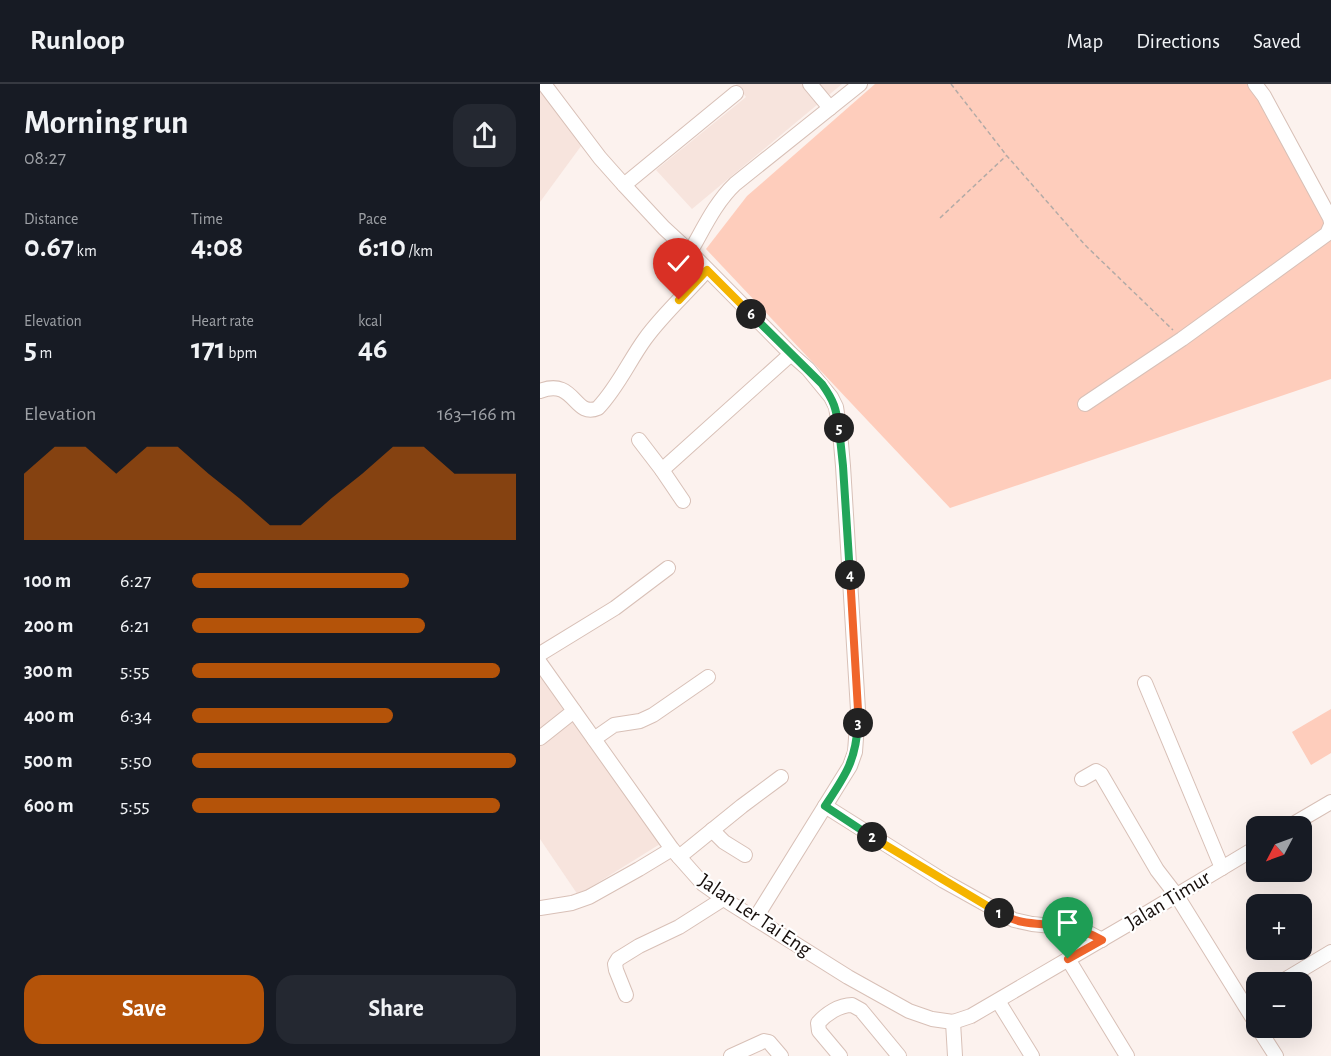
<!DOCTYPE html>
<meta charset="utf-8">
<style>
body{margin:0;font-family:"Alegreya Sans",sans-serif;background:#242831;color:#f1f3f6;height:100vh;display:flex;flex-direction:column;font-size:22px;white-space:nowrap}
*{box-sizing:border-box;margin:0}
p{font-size:20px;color:#9ea1a6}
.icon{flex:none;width:33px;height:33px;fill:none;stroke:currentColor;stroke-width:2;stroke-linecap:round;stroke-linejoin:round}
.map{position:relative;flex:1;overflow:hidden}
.sheet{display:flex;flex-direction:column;background:#171b24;width:540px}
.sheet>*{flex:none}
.needle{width:39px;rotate:229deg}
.controls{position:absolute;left:706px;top:732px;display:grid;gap:12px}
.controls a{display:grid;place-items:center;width:66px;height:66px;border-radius:12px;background:#171b24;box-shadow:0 6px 24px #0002;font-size:30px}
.pin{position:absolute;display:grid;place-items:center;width:51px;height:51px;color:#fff;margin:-62px -26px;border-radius:50% 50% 50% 0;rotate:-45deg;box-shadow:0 0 6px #0007}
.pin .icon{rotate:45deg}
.km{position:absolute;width:30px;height:30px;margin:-15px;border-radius:50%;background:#222;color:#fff;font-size:16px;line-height:30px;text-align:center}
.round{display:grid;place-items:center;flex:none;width:63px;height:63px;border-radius:18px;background:#242831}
.headline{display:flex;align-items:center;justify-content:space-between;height:102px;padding:0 24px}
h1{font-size:33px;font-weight:700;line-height:45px}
.figures{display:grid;grid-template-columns:repeat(3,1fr);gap:9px;height:102px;padding:6px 24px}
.figures div{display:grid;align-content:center}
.figures b{font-size:30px;font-weight:700}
.figures small{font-size:16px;font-weight:400}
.figures p{font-size:16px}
.chart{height:168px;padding:12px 24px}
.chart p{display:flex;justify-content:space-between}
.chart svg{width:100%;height:108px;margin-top:6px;fill:#b45309;opacity:.7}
.action{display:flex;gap:12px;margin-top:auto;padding:12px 24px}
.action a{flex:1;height:69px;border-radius:18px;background:#b45309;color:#fff;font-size:24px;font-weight:700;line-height:69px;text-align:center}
.action a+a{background:#242831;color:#f1f3f6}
ul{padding:0 24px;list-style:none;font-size:20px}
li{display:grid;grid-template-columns:96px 72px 1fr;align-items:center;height:45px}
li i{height:15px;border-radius:8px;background:#b45309}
header{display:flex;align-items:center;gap:36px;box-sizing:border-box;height:84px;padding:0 30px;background:#171b24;border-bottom:2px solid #363941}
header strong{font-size:28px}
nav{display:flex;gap:33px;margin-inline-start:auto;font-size:21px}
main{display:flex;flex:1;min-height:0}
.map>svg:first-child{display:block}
.built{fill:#f7e4dd}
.green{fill:#fecdbc}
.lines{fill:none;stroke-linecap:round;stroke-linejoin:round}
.minor-casing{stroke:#d8c0b7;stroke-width:16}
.path{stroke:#b3aaa6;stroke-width:1.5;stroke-dasharray:4.5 3;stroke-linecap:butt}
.minor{stroke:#fff;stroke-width:14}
.split-1-casing{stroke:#fff;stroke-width:12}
.split-2-casing{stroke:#fff;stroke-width:12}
.split-3-casing{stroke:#fff;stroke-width:12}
.split-4-casing{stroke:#fff;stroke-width:12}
.split-5-casing{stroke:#fff;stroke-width:12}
.split-6-casing{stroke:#fff;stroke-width:12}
.split-7-casing{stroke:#fff;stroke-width:12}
.split-1{stroke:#f0652b;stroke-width:8}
.split-2{stroke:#f5b400;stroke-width:8}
.split-3{stroke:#22a559;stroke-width:8}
.split-4{stroke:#f0652b;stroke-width:8}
.split-5{stroke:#22a559;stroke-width:8}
.split-6{stroke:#22a559;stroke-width:8}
.split-7{stroke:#f5b400;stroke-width:8}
.labels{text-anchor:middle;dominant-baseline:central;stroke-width:4.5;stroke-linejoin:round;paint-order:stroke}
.street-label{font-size:21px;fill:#170f0c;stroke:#fff}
</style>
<header>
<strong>Runloop</strong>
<nav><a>Map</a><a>Directions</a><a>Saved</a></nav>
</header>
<main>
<section class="sheet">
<div class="headline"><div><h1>Morning run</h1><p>08:27</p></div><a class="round"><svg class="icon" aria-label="share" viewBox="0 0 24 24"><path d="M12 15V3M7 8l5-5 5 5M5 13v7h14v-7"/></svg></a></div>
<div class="figures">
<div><p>Distance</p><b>0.67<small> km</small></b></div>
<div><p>Time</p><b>4:08</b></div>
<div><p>Pace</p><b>6:10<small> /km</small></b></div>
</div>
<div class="figures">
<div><p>Elevation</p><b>5<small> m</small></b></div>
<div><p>Heart rate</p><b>171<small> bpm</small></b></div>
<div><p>kcal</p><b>46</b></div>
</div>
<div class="chart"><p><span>Elevation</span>163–166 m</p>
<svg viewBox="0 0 160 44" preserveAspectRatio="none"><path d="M0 44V17L10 6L20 6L30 17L40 6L50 6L60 17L70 27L80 38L90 38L100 27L110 17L120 6L130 6L140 17L150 17L160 17V44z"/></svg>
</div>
<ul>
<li><b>100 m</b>6:27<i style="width:67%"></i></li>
<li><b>200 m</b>6:21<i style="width:72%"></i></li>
<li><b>300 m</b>5:55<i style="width:95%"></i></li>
<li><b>400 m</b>6:34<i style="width:62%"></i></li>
<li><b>500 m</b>5:50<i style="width:100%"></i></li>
<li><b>600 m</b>5:55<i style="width:95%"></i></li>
</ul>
<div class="action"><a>Save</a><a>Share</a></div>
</section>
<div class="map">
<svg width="791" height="972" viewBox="0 0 791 972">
<rect width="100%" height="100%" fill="#fcf2ee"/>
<g class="built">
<polygon points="196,0 302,0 152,125 116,86 206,13"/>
<polygon points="0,6 44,58 0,118"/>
<polygon points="0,584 120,760 38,811 0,755"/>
</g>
<g class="green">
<polygon points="335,0 713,0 791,133 791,295 410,424 166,165 207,112"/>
<polygon points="791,625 791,669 771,681 752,648"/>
</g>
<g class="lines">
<g class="minor-casing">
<g id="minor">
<polyline points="4,0 60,74 84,101 124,144 150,168 251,270 268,285 291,313 296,323 300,348 303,382 318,626 315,668 310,682 300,698 215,835"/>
<polyline points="270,0 290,24"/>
<polyline points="715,0 724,12 790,134 791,138"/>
<polyline points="84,101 196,9"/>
<path d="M150 168C164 144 175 119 195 100L320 0"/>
<path d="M0 307C35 293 34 335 58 324 78 303 89 277 105 255 123 230 147 209 167 186"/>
<polyline points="545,320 642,255 787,150 791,141"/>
<polyline points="99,356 122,386 251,270"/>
<polyline points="122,386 143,417"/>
<polyline points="0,570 75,524 128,484"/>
<polyline points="0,579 132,765 163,800 190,819 308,893 369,927 392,935 413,938 431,932 597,835 717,763"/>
<polyline points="605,599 682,784"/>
<polyline points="0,654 34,627"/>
<polyline points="54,655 74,641 100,637 113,631 168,593"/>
<polyline points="542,695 556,687 561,690 617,786 637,812 717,941"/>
<polyline points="285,722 404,797 474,836 492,840 532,844 545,847 562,856"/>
<polyline points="750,742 791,718"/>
<polyline points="172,746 184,758 205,771"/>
<polyline points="139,773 202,722 241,693"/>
<polyline points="0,824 32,819 49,813 99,785 132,765"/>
<polyline points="528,875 587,972"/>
<polyline points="741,898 791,868"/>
<polyline points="86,911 76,886 75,880 78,875 99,862 139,843 183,815"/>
<polyline points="458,917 492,972"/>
<polyline points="413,938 415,972"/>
<polyline points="718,944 736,972"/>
<polyline points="191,972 224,957 229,958 241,972"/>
<path d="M300 972 279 947 278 939C286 930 299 921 312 921L321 926 359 972"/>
</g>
</g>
<g class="path">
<polyline points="411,0 467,72 545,161 633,246"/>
<polyline points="400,134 466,72"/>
</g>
<use href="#minor" class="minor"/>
</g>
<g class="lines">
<g class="split-1-casing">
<path id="split-1" d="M459 829C484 843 501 838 527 843 540 845 551 850 562 856L528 875"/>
</g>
<g class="split-2-casing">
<polyline id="split-2" points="332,753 459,829"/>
</g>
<g class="split-3-casing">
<path id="split-3" d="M318 639C316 677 305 692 285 722L332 753"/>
</g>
<g class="split-4-casing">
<polyline id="split-4" points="310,491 318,626 318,639"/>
</g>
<g class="split-5-casing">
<polyline id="split-5" points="299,344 303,382 310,491"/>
</g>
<g class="split-6-casing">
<path id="split-6" d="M211 230 282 300C294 317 296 324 299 344"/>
</g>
<g class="split-7-casing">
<polyline id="split-7" points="139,216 167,186 211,230"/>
</g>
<use href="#split-1" class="split-1"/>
<use href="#split-2" class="split-2"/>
<use href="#split-3" class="split-3"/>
<use href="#split-4" class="split-4"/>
<use href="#split-5" class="split-5"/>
<use href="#split-6" class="split-6"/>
<use href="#split-7" class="split-7"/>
</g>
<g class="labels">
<g class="street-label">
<text transform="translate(628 816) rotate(-31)">Jalan Timur</text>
<text transform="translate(215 831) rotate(34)">Jalan Ler Tai Eng</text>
</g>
</g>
</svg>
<div class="controls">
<a><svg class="needle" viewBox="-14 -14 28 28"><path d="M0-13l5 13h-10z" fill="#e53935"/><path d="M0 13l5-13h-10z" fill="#9ea1a6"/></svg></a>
<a>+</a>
<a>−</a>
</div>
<div class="pin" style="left:528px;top:875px;background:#1e9e55"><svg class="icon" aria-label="arrive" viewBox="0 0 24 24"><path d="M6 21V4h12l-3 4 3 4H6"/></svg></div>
<div class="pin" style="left:139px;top:216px;background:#d93025"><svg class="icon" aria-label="check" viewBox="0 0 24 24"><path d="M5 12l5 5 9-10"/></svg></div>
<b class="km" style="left:459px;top:829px">1</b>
<b class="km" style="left:332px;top:753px">2</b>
<b class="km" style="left:318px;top:639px">3</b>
<b class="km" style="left:310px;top:491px">4</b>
<b class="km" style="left:299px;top:344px">5</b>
<b class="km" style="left:211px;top:230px">6</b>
</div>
</main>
